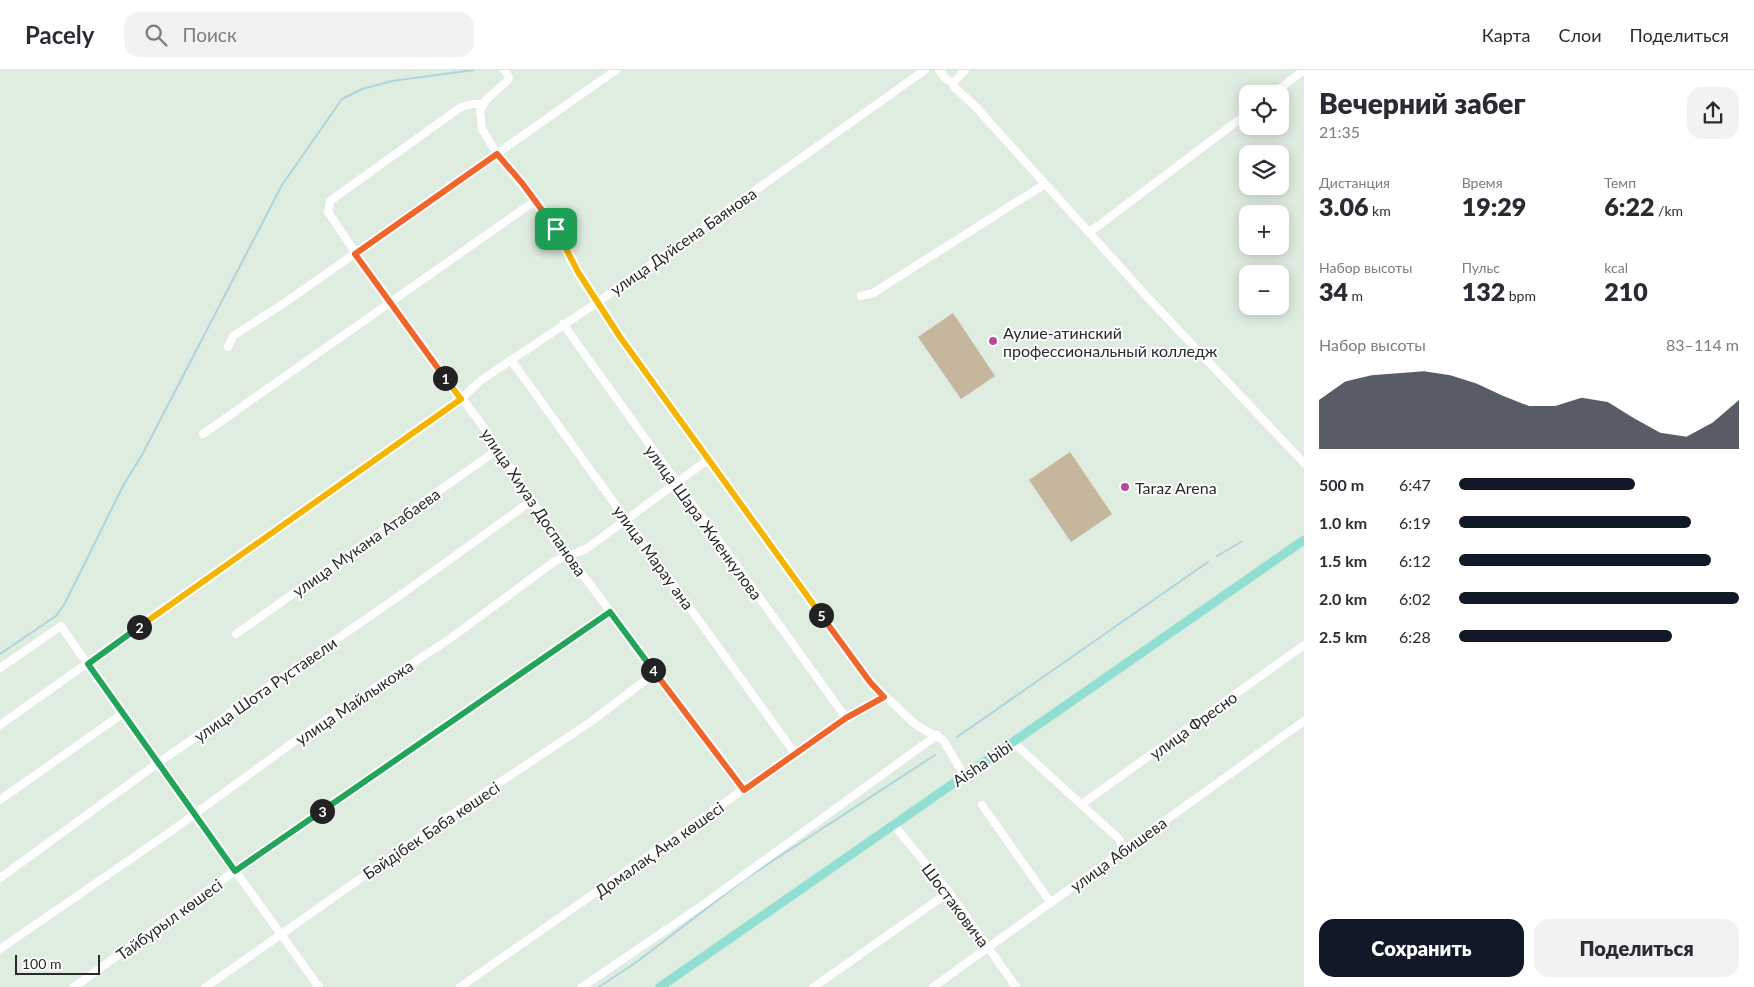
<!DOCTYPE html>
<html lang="ru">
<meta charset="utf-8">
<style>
body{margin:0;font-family:Lato,sans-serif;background:#f2f2f3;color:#2b2b33;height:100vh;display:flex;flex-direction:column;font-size:19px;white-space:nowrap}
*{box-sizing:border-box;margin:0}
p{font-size:16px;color:#7c7c81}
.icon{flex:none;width:28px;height:28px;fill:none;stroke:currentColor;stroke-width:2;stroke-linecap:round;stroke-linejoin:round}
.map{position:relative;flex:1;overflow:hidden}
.panel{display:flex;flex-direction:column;background:#fff;width:450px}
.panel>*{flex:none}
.buttons{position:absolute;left:1239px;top:15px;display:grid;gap:10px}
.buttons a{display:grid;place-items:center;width:50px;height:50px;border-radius:10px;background:#fff;box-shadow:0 2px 12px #0003;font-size:25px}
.scale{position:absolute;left:15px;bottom:12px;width:85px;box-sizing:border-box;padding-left:5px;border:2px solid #272c28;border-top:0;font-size:14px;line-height:18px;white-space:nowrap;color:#272c28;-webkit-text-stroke:4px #fff;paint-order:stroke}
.pin{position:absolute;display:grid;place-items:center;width:42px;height:42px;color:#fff;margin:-21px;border-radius:10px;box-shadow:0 2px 8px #0006}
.km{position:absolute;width:25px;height:25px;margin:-12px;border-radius:50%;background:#222;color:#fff;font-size:14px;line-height:25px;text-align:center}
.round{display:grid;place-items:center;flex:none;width:52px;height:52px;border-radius:15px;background:#f2f2f3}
.summary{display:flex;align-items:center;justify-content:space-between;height:85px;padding:0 15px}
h1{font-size:28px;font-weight:800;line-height:38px}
.metrics{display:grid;grid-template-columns:repeat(3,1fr);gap:8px;height:85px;padding:5px 15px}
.metrics div{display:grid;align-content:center}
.metrics b{font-size:25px;font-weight:800}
.metrics small{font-size:14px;font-weight:400}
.metrics p{font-size:14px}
.chart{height:140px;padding:10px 15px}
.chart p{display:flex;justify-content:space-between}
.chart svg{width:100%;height:90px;margin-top:5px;fill:#111827;opacity:.7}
.cta{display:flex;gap:10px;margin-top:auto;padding:10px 15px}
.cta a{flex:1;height:58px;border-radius:15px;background:#111827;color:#fff;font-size:20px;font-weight:800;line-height:58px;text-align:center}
.cta a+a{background:#f2f2f3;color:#2b2b33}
ul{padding:0 15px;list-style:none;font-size:16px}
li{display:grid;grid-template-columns:80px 60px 1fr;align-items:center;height:38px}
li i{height:12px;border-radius:6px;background:#111827}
header{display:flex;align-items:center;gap:30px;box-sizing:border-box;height:70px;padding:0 25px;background:#fff;border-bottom:1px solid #e1e1e2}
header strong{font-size:24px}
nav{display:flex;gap:28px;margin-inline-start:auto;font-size:18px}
.search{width:350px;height:45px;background:#f2f2f3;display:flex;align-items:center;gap:12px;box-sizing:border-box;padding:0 18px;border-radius:15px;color:#7c7c81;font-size:19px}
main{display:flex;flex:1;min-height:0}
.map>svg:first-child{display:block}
.green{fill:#c5b69d}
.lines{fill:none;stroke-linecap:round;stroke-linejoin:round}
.stream{stroke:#aed4de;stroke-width:2}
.minor{stroke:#fff;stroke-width:8}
.major{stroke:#91ded3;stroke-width:9}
.split-1-casing{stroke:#fff;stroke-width:10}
.split-2-casing{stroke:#fff;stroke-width:10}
.split-3-casing{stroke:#fff;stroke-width:10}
.split-4-casing{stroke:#fff;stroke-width:10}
.split-5-casing{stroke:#fff;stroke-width:10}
.split-6-casing{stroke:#fff;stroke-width:10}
.split-1{stroke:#f0652b;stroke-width:6}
.split-2{stroke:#f5b400;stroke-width:6}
.split-3{stroke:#22a559;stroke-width:6}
.split-4{stroke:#22a559;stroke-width:6}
.split-5{stroke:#f0652b;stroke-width:6}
.split-6{stroke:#f5b400;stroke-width:6}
.poi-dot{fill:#ba47a0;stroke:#fff;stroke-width:2}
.labels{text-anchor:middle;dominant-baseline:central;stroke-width:4;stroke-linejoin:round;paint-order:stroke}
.street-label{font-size:16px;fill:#272c28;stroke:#fff}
.poi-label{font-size:16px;fill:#272c28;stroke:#fff;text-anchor:start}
</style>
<header>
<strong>Pacely</strong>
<div class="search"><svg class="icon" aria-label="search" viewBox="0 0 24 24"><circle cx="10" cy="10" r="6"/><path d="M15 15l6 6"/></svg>Поиск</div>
<nav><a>Карта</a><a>Слои</a><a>Поделиться</a></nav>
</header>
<main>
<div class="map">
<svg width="1304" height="917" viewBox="0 0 1304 917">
<rect width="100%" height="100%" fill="#dfece0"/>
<g class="green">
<polygon points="953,243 995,306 961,329 918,267"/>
<polygon points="1070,382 1112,444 1071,472 1029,410"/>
</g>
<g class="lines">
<g class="stream">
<polyline points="1217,486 1241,472"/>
<polyline points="0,584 56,546 65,533 124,414 142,385 282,115 342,29 362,19 392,11 474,0"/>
<polyline points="957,667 1208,492"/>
<polyline points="599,917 638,891 745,809 935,685"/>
</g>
<g class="minor">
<polyline points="504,0 509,7 507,11 486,30 480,41 482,59 497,84 550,150 578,202 620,267 870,612 916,655 943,670 964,705"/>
<polyline points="939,0 946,9 953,13"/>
<polyline points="965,0 953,13 955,18 975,36 1150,230 1304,393"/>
<polyline points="1273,24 1304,0"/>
<polyline points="483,34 472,34 461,37 330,131 328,142 389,232 482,355 568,485 744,720"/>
<polyline points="1090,162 1248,43"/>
<polyline points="861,226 873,223 1045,114"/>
<polyline points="563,254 846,648"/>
<polyline points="228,277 233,266 283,234 616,0"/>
<polyline points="511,290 796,685"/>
<polyline points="203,364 536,130"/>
<polyline points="236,564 497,380"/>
<polyline points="0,598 61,556 122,644 319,917"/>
<polyline points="0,655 461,329 480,311 598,232 925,0"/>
<polyline points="1013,672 1119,769 1124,781"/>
<polyline points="0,730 122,644"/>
<polyline points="1082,734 1304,575"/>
<polyline points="982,735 1051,833"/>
<polyline points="893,754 949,822 1016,917"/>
<polyline points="0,808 158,693 402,524 531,431"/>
<polyline points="0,879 170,762 306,663 451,568 555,491 586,479 709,389"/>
<polyline points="74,917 235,801 610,542"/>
<polyline points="206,917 448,747 589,653 655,603"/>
<polyline points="460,917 846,648 884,627"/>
<polyline points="582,917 704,834 937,665"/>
<polyline points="814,917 949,822"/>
<polyline points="933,917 1304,651"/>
</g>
<polyline class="major" points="660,917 1304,470"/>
</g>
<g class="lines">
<g class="split-1-casing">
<polyline id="split-1" points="445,308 355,184 497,84 522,113 556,159"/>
</g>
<g class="split-2-casing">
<polyline id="split-2" points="139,557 461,329 445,308"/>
</g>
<g class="split-3-casing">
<polyline id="split-3" points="139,557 88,594 235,801 322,741"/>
</g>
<g class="split-4-casing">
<polyline id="split-4" points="322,741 610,542 653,600"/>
</g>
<g class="split-5-casing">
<polyline id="split-5" points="653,600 744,720 846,648 884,627 870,612 821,545"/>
</g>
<g class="split-6-casing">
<polyline id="split-6" points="556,159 578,202 620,267 821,545"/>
</g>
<use href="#split-1" class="split-1"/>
<use href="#split-2" class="split-2"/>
<use href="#split-3" class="split-3"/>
<use href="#split-4" class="split-4"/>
<use href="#split-5" class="split-5"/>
<use href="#split-6" class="split-6"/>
</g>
<g class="poi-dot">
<circle cx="993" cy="271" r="5"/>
<circle cx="1125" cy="417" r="5"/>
</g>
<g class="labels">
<g class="street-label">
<text transform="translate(683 171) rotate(-35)">улица Дуйсена Баянова</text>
<text transform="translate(534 432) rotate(56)">улица Хиуаз Доспанова</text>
<text transform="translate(704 452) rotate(54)">улица Шара Жиенкулова</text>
<text transform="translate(366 472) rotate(-35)">улица Мукана Атабаева</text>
<text transform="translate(654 487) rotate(54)">улица Марау ана</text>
<text transform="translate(265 619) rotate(-35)">улица Шота Руставели</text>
<text transform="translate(354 632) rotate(-34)">улица Майлыкожа</text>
<text transform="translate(1193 655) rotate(-36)">улица Фресно</text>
<text transform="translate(982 693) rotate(-34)">Aisha bibi</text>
<text transform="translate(431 760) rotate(-34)">Бәйдібек Баба көшесі</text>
<text transform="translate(659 779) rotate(-35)">Домалақ Ана көшесі</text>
<text transform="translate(1118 784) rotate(-36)">улица Абишева</text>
<text transform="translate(956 835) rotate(53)">Шостаковича</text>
<text transform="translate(169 849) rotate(-36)">Тайбурыл көшесі</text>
</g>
<g class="poi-label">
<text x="1003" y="262">Аулие-атинский<tspan x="1003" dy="18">профессиональный колледж</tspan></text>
<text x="1135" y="417">Taraz Arena</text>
</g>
</g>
</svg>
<div class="buttons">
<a><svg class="icon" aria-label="locate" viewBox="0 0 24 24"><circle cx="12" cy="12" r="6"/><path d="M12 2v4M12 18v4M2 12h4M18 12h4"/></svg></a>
<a><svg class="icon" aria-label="layers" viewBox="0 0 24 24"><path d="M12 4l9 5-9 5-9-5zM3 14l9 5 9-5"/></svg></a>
<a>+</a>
<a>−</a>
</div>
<div class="scale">100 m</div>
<div class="pin" style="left:556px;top:159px;background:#1e9e55"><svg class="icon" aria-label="arrive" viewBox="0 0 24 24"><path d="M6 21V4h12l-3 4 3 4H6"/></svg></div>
<b class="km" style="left:445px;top:308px">1</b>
<b class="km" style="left:139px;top:557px">2</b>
<b class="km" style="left:322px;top:741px">3</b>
<b class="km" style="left:653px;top:600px">4</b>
<b class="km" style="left:821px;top:545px">5</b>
</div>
<section class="panel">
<div class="summary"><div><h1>Вечерний забег</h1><p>21:35</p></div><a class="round"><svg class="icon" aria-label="share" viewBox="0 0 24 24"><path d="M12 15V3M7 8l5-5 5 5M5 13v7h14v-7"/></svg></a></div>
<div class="metrics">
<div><p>Дистанция</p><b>3.06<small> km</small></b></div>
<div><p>Время</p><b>19:29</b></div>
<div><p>Темп</p><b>6:22<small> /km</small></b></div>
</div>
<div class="metrics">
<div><p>Набор высоты</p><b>34<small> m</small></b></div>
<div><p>Пульс</p><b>132<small> bpm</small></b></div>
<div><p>kcal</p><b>210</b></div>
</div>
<div class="chart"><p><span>Набор высоты</span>83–114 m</p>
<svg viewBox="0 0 160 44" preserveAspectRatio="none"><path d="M0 44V20L10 11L20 8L30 7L40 6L50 8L60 12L70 18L80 23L90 23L100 19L110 21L120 29L130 36L140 38L150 31L160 20V44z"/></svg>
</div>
<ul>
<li><b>500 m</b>6:47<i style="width:63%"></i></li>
<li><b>1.0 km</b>6:19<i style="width:83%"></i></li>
<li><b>1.5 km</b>6:12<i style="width:90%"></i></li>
<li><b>2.0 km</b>6:02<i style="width:100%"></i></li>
<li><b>2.5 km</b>6:28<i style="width:76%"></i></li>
</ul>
<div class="cta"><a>Сохранить</a><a>Поделиться</a></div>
</section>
</main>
